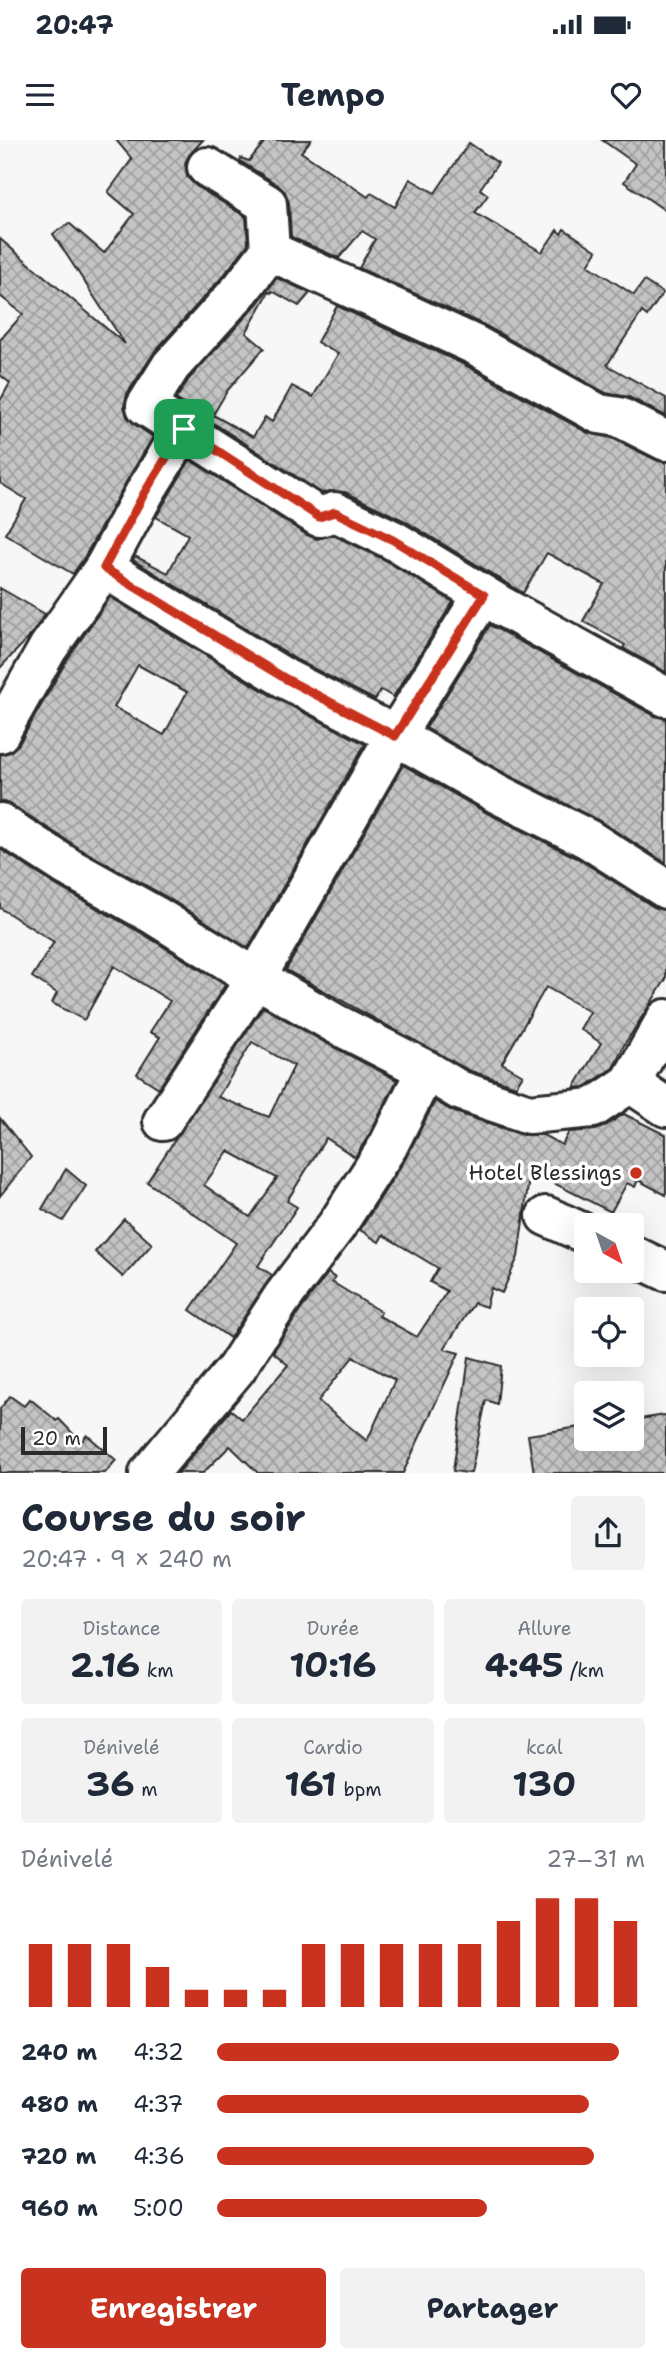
<!DOCTYPE html>
<html lang="fr">
<meta charset="utf-8">
<style>
body{margin:0;font-family:"Shantell Sans",sans-serif;background:#f2f2f3;color:#1f2937;height:100vh;display:flex;flex-direction:column;font-size:26px;white-space:nowrap}
*{box-sizing:border-box;margin:0}
p{font-size:23px;color:#747a83}
.icon{flex:none;width:38px;height:38px;fill:none;stroke:currentColor;stroke-width:2;stroke-linecap:round;stroke-linejoin:round}
.map{position:relative;height:1333px;overflow:hidden}
.sheet{display:flex;flex-direction:column;background:#fff;flex:1}
.sheet>*{flex:none}
.needle{width:46px;rotate:140deg}
.buttons{position:absolute;left:574px;top:1073px;display:grid;gap:14px}
.buttons a{display:grid;place-items:center;width:70px;height:70px;border-radius:7px;background:#fff;box-shadow:0 7px 28px #0002;font-size:35px}
.scale{position:absolute;left:21px;bottom:18px;width:86px;box-sizing:border-box;padding-left:7px;border:4px solid #2b2b2b;border-top:0;font-size:19px;line-height:24px;white-space:nowrap;color:#2b2b2b;-webkit-text-stroke:5px #fff;paint-order:stroke}
.pin{position:absolute;display:grid;place-items:center;width:60px;height:60px;color:#fff;margin:-30px;border-radius:14px;box-shadow:0 4px 10px #0006}
.round{display:grid;place-items:center;flex:none;width:74px;height:74px;border-radius:7px;background:#f2f2f3}
.overview{display:flex;align-items:center;justify-content:space-between;height:119px;padding:0 21px}
h1{font-size:38px;font-weight:700;line-height:52px}
.figures{display:grid;grid-template-columns:repeat(3,1fr);gap:10px;height:119px;padding:7px 21px}
.figures div{display:grid;align-content:center;border-radius:7px;background:#f2f2f3;text-align:center}
.figures b{font-size:35px;font-weight:700}
.figures small{font-size:19px;font-weight:400}
.figures p{font-size:19px}
.chart{height:196px;padding:14px 21px}
.chart p{display:flex;justify-content:space-between}
.chart svg{width:100%;height:126px;margin-top:7px;stroke:#c8321e;stroke-width:6}
.action{display:flex;gap:14px;margin-top:auto;padding:14px 21px}
.action a{flex:1;height:80px;border-radius:7px;background:#c8321e;color:#fff;font-size:28px;font-weight:700;line-height:80px;text-align:center}
.action a+a{background:#f2f2f3;color:#1f2937}
ul{padding:0 21px;list-style:none;font-size:23px}
li{display:grid;grid-template-columns:112px 84px 1fr;align-items:center;height:52px}
li i{height:18px;border-radius:9px;background:#c8321e}
.status{display:flex;justify-content:space-between;align-items:center;height:49px;padding:0 35px;background:#fff;direction:ltr}
.status svg{height:19px;fill:currentColor}
header{display:flex;justify-content:space-between;align-items:center;height:91px;padding:0 21px;background:#fff;font-size:32px;font-weight:700}
.map>svg:first-child{display:block}
.building{fill:url(#building-cross-hatch);stroke:#2b2b2b;stroke-width:2;fill-rule:evenodd}
.lines{fill:none;stroke-linecap:round;stroke-linejoin:round}
.minor-casing{stroke:#2b2b2b;stroke-width:44}
.minor{stroke:#fff;stroke-width:38}
.route-casing{stroke:#fff;stroke-width:14}
.route{stroke:#c8321e;stroke-width:9}
.poi-dot{fill:#c8321e;stroke:#fff;stroke-width:2.5}
.labels{text-anchor:middle;dominant-baseline:central;stroke-width:7;stroke-linejoin:round;paint-order:stroke}
.poi-label{font-size:21px;fill:#2b2b2b;stroke:#fff;text-anchor:end}
</style>
<div class="status"><b>20:47</b><svg viewBox="0 0 49 12"><path d="M0 12V9h3v3zM5 12V6h3v6zM10 12V3h3v9zM15 12V0h3v12zM26 1h20v11H26zM47 4h2v5h-2z"/></svg></div>
<header><svg class="icon" aria-label="menu" viewBox="0 0 24 24"><path d="M4 6h16M4 12h16M4 18h16"/></svg>Tempo<svg class="icon" aria-label="heart" viewBox="0 0 24 24"><path d="M12 20l-8-8c-3-5 5-10 8-4 3-6 11-1 8 4z"/></svg></header>
<div class="map">
<svg width="666" height="1333" viewBox="0 0 666 1333">
<defs>
<pattern id="building-cross-hatch" width="8" height="8" patternUnits="userSpaceOnUse" patternTransform="scale(1.75)"><rect width="8" height="8" fill="#c4c4c4"/><path d="M0 0l8 8M0 8l8-8" fill="none" stroke="#9f9f9f"/></pattern>
</defs>
<rect width="100%" height="100%" fill="#f7f7f7"/>
<filter id="ink" filterUnits="userSpaceOnUse"><feTurbulence type="fractalNoise" baseFrequency=".0143" numOctaves="2"/><feDisplacementMap in="SourceGraphic" scale="14" xChannelSelector="R" yChannelSelector="G"/><feConvolveMatrix kernelMatrix="1 2 1 2 8 2 1 2 1" color-interpolation-filters="sRGB"/></filter>
<g filter="url(#ink)">
<g class="building">
<polygon points="116,0 203,0 189,15 185,23 187,37 196,46 246,77 248,104 224,135 155,211 127,254 124,266 127,277 134,284 153,297 126,342 85,416 73,434 5,394 26,359 0,343 0,261 10,243 0,235 0,200 23,174 0,156 0,99 125,204 53,94 69,83 104,113 134,74 108,52 132,19"/>
<polygon points="266,0 311,0 301,12 368,57 371,53 395,67 410,39 435,53 469,3 498,23 480,49 488,55 475,73 542,112 557,90 561,94 564,89 597,111 588,125 634,155 644,141 663,153 647,176 642,172 607,225 666,258 666,276 629,257 606,253 486,186 359,128 375,99 362,91 339,118 291,97 289,63 285,52 278,45 240,21 241,18 249,21"/>
<polygon points="602,0 666,0 666,71 624,42 636,24"/>
<polygon points="277,138 310,153 299,166 272,151 271,153 269,152 246,193 264,208 227,251 213,275 253,297 265,277 272,282 292,246 313,257 338,214 317,202 337,166 465,225 588,293 612,298 656,320 666,323 666,532 623,508 625,505 583,481 604,444 547,413 523,453 403,380 345,352 329,351 322,353 176,259 189,239 257,164"/>
<polygon points="190,320 307,395 317,399 333,395 383,419 453,462 393,557 381,550 375,560 297,520 133,420 135,416 168,433 188,395 156,377"/>
<polygon points="0,448 45,474 30,496 0,528"/>
<path d="M110 457 275 558 365 604 248 808 165 756 79 708 12 665 0 661V615L10 612 19 604 67 520ZM138 525 187 552 164 595 114 567Z"/>
<polygon points="490,485 655,576 666,579 666,723 600,681 508,635 426,588"/>
<polygon points="403,625 487,673 577,718 654,767 666,771 666,839 623,907 613,928 585,947 574,948 601,903 580,889 590,872 546,847 502,923 523,935 516,946 468,930 286,830"/>
<polygon points="0,709 57,746 143,794 225,845 159,948 137,934 160,897 150,892 170,861 114,826 84,880 52,863 57,853 32,837 54,802 0,768"/>
<path d="M263 867 326 903 397 940 369 995 355 1017 326 998 287 1061 297 1067 258 1126 272 1135 230 1198 190 1170 236 1103 147 1042ZM252 902 294 926 269 977 218 957ZM228 1011 277 1038 250 1077 204 1045Z"/>
<path d="M435 961 452 971 522 995H543L562 1005 569 992 596 990 605 986 624 974 666 995V1055L638 1040 635 1047 627 1043 611 1072 530 1031 518 1117 502 1153 491 1148 486 1167 474 1163 444 1209 459 1213 403 1333H258L230 1306 203 1333H178L231 1270 242 1279 288 1225 273 1212 300 1171 328 1133 335 1138 332 1142 381 1172 379 1176 417 1197 447 1151 430 1142 438 1128 383 1095 379 1102 360 1090 406 1018ZM353 1217 395 1240 367 1301 318 1261Z"/>
<polygon points="0,978 31,1017 0,1056"/>
<polygon points="66,1029 86,1046 63,1081 42,1069"/>
<polygon points="124,1079 152,1104 123,1137 95,1112"/>
<polygon points="469,1217 501,1226 497,1264 486,1260 471,1333 467,1333 453,1331"/>
<polygon points="10,1256 24,1266 30,1259 57,1281 59,1279 81,1302 87,1295 116,1320 105,1333 0,1333 0,1269"/>
<polygon points="666,1275 666,1333 534,1333 528,1295 586,1286 586,1298 632,1298 632,1280"/>
</g>
<g class="lines">
<g class="minor-casing">
<g id="minor">
<polyline points="207,27 267,64 270,111 475,205 599,274 619,277 666,301"/>
<polyline points="270,111 241,149 171,226 146,266 319,377 335,372 393,400 503,467 666,557"/>
<polyline points="104,428 286,539 387,591 498,654 588,699 666,749"/>
<polyline points="0,593 48,508 104,428 145,352 184,289"/>
<polyline points="0,683 68,727 154,775 256,838 336,884 426,930 459,950 529,974 593,968 630,943"/>
<polyline points="666,879 630,943 666,967"/>
<polyline points="163,981 256,838 395,596 483,455"/>
<polyline points="546,1076 586,1094"/>
<polyline points="632,1115 666,1131"/>
<polyline points="149,1333 236,1229 282,1158 337,1085 388,1006 426,930"/>
</g>
</g>
<use href="#minor" class="minor"/>
</g>
</g>
<g class="lines" filter="url(#ink)">
<g class="route-casing">
<polygon id="route" points="184,289 319,377 335,372 393,400 484,455 395,596 286,539 104,428 145,352"/>
</g>
<use href="#route" class="route"/>
</g>
<circle class="poi-dot" cx="636" cy="1033" r="7"/>
<g class="labels">
<g class="poi-label">
<text x="622" y="1033">Hotel Blessings</text>
</g>
</g>
</svg>
<div class="buttons">
<a><svg class="needle" viewBox="-14 -14 28 28"><path d="M0-13l5 13h-10z" fill="#e53935"/><path d="M0 13l5-13h-10z" fill="#747a83"/></svg></a>
<a><svg class="icon" aria-label="locate" viewBox="0 0 24 24"><circle cx="12" cy="12" r="6"/><path d="M12 2v4M12 18v4M2 12h4M18 12h4"/></svg></a>
<a><svg class="icon" aria-label="layers" viewBox="0 0 24 24"><path d="M12 4l9 5-9 5-9-5zM3 14l9 5 9-5"/></svg></a>
</div>
<div class="scale">20 m</div>
<div class="pin" style="left:184px;top:289px;background:#1e9e55"><svg class="icon" aria-label="arrive" viewBox="0 0 24 24"><path d="M6 21V4h12l-3 4 3 4H6"/></svg></div>
</div>
<section class="sheet">
<div class="overview"><div><h1>Course du soir</h1><p>20:47 · 9 × 240 m</p></div><a class="round"><svg class="icon" aria-label="share" viewBox="0 0 24 24"><path d="M12 15V3M7 8l5-5 5 5M5 13v7h14v-7"/></svg></a></div>
<div class="figures">
<div><p>Distance</p><b>2.16<small> km</small></b></div>
<div><p>Durée</p><b>10:16</b></div>
<div><p>Allure</p><b>4:45<small> /km</small></b></div>
</div>
<div class="figures">
<div><p>Dénivelé</p><b>36<small> m</small></b></div>
<div><p>Cardio</p><b>161<small> bpm</small></b></div>
<div><p>kcal</p><b>130</b></div>
</div>
<div class="chart"><p><span>Dénivelé</span>27–31 m</p>
<svg viewBox="0 0 160 44" preserveAspectRatio="none"><path d="M5 44V22M15 44V22M25 44V22M35 44V30M45 44V38M55 44V38M65 44V38M75 44V22M85 44V22M95 44V22M105 44V22M115 44V22M125 44V14M135 44V6M145 44V6M155 44V14"/></svg>
</div>
<ul>
<li><b>240 m</b>4:32<i style="width:94%"></i></li>
<li><b>480 m</b>4:37<i style="width:87%"></i></li>
<li><b>720 m</b>4:36<i style="width:88%"></i></li>
<li><b>960 m</b>5:00<i style="width:63%"></i></li>
</ul>
<div class="action"><a>Enregistrer</a><a>Partager</a></div>
</section>
